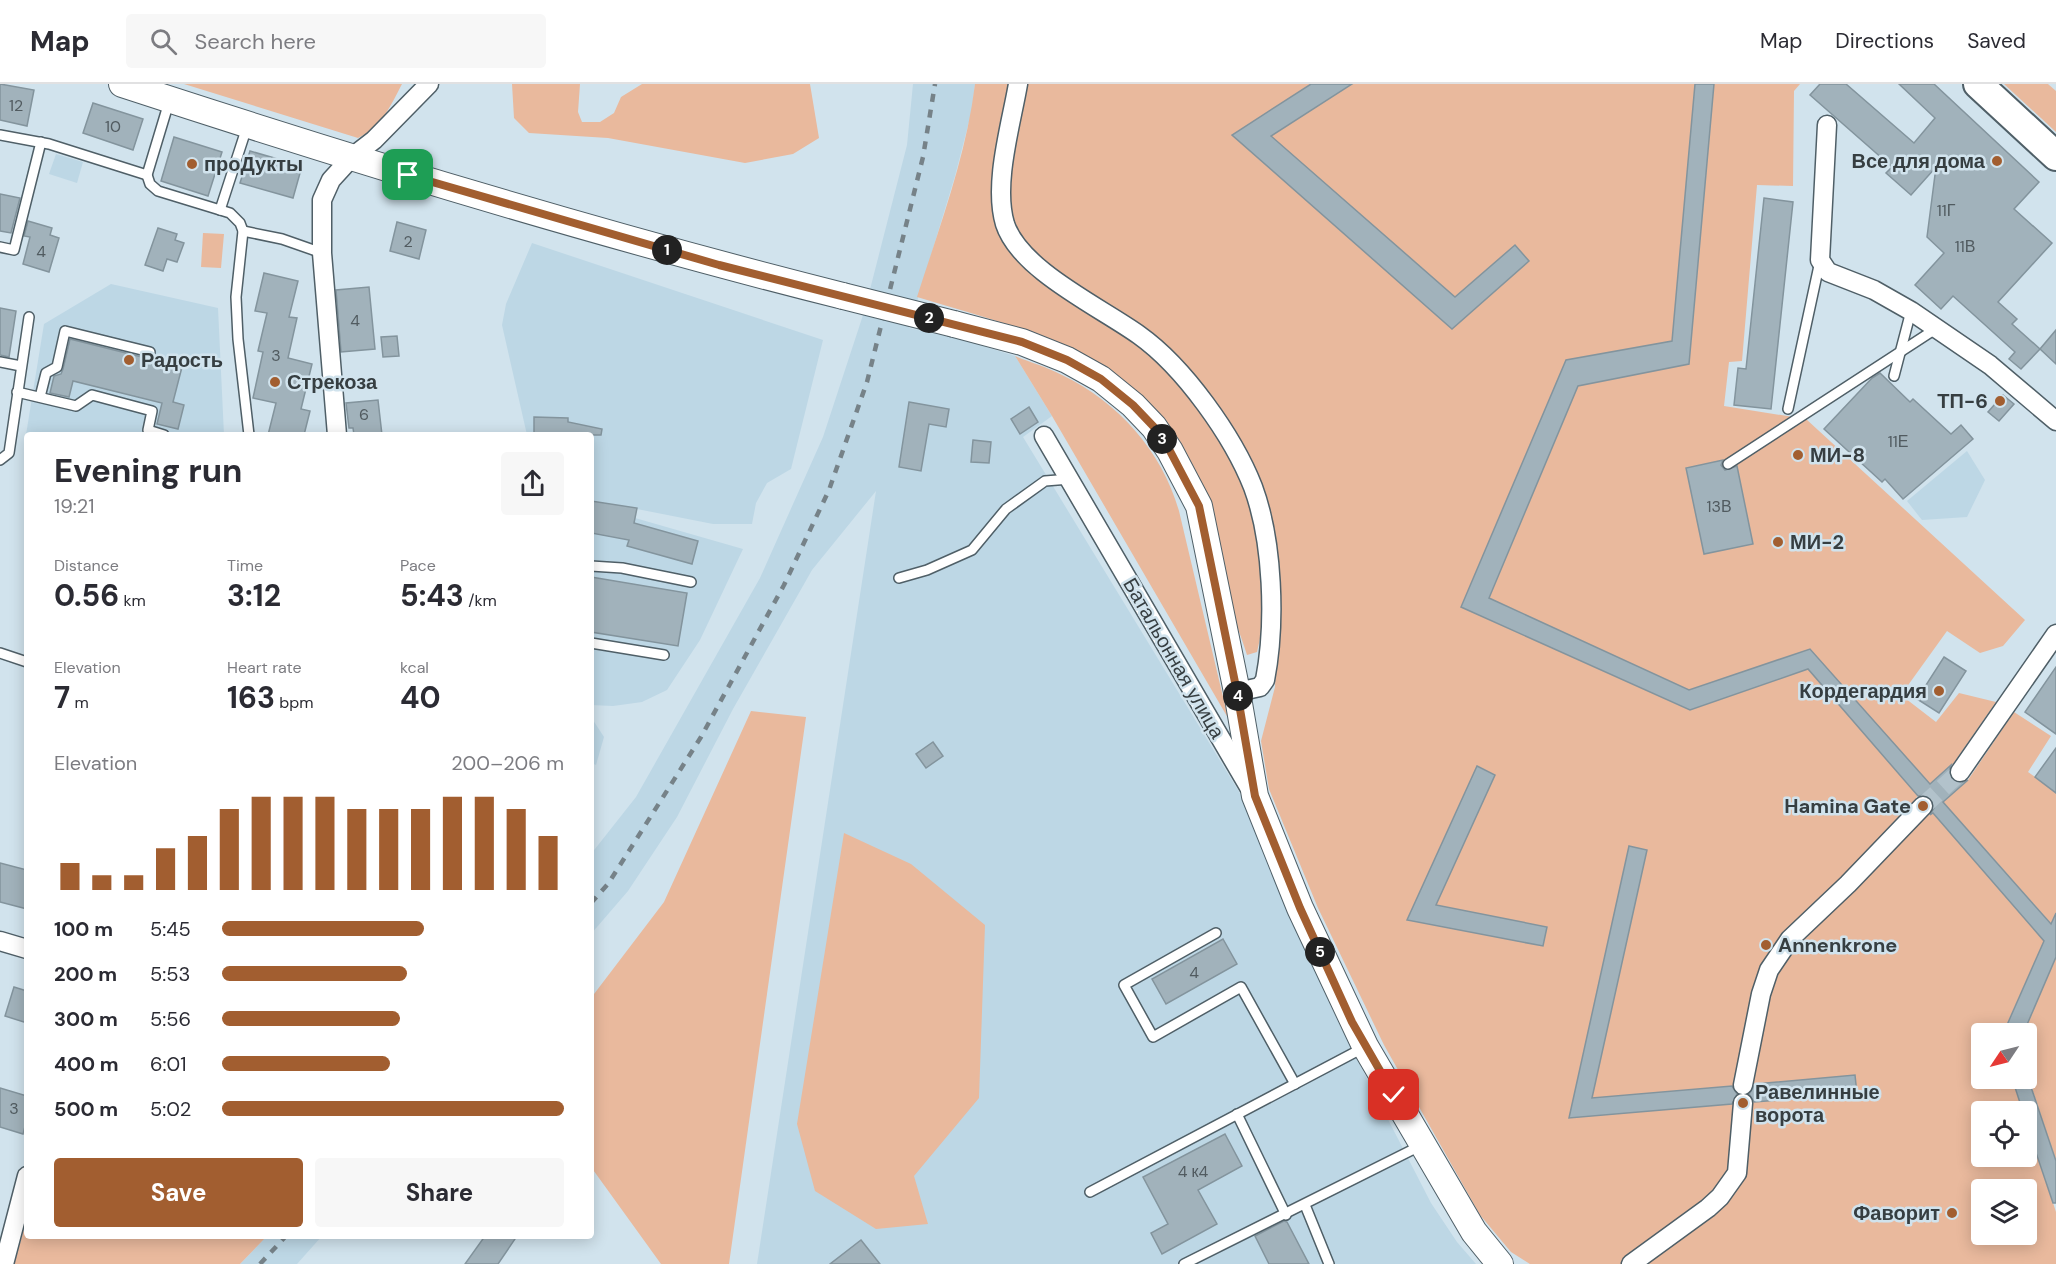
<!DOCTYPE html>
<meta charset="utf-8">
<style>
body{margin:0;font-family:"DM Sans",sans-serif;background:#f7f7f7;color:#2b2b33;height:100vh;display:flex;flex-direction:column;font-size:22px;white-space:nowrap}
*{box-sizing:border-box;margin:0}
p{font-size:20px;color:#7c7c81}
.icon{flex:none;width:33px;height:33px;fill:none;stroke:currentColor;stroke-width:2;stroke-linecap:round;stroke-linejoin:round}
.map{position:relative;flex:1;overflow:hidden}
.side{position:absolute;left:24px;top:348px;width:570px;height:807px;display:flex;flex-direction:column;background:#fff;border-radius:6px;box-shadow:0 3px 15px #0003}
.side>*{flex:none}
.needle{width:39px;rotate:235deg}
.tools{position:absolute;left:1971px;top:939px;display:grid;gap:12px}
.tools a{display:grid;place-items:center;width:66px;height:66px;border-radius:6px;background:#fff;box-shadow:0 3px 15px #0003;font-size:30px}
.pin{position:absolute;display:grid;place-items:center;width:51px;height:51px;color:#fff;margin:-26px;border-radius:12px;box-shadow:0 3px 9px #0006}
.km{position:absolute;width:30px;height:30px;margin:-15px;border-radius:50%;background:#222;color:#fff;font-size:16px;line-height:30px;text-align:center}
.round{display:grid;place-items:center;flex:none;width:63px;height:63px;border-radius:6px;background:#f7f7f7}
.headline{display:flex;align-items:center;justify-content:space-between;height:102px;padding:0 30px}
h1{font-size:33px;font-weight:700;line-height:45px}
.metrics{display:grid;grid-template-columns:repeat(3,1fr);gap:9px;height:102px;padding:6px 30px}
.metrics div{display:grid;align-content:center}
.metrics b{font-size:30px;font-weight:700}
.metrics small{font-size:16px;font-weight:400}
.metrics p{font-size:16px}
.chart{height:168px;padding:12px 30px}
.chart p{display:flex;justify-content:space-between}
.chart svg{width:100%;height:108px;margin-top:6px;stroke:#a25e30;stroke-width:6}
.primary-button{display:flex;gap:12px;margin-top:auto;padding:12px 30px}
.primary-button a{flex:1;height:69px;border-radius:6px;background:#a25e30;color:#fff;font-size:24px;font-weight:700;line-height:69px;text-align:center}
.primary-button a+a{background:#f7f7f7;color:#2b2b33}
ul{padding:0 30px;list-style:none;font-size:20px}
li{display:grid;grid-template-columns:96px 72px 1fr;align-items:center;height:45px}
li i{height:15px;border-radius:8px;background:#a25e30}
header{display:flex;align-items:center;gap:36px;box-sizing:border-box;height:84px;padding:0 30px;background:#fff;border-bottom:2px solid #e1e1e2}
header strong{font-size:28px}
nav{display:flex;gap:33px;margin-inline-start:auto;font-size:21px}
.search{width:420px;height:54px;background:#f7f7f7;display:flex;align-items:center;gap:15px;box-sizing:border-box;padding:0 21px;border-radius:6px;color:#7c7c81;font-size:22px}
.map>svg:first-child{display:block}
.built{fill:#bdd7e5}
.green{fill:#e9b99d;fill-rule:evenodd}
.building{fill:#a1b2bb;stroke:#83949d;stroke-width:1.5}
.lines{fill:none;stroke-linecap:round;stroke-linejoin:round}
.street-tunnel{stroke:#b2c2cb;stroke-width:18;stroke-dasharray:18 9;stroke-linecap:butt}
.lane-casing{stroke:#4f5f67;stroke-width:12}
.street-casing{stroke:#4f5f67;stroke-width:21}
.secondary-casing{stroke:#4f5f67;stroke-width:28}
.primary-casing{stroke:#4f5f67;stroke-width:32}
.lane{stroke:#fff;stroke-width:9}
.street{stroke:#fff;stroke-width:18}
.secondary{stroke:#fff;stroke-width:26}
.primary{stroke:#fff;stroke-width:28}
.rail{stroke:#768288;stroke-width:4.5;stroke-dasharray:8 8;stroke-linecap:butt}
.secondary-bridge-casing{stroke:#4f5f67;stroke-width:28;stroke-linecap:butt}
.secondary-bridge{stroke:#fff;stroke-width:26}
.route-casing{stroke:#fff;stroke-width:12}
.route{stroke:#a25e30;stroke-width:8}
.poi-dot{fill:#a25e30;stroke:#d1e3ed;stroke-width:2}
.labels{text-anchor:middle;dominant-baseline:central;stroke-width:5;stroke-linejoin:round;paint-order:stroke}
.number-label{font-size:16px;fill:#515b60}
.poi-label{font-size:20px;font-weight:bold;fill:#363e41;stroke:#d1e3ed;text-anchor:start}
.street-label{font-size:20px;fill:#363e41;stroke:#d1e3ed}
</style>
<header>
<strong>Map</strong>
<div class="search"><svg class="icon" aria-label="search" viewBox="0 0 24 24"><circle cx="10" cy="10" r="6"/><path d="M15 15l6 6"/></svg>Search here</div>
<nav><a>Map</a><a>Directions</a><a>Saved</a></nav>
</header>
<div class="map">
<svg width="2056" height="1180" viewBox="0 0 2056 1180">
<rect width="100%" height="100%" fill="#d1e3ed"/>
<g class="built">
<polygon points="913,0 975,0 972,26 955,92 909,244 967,257 1015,272 1052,332 1023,353 1244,716 1289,830 1341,944 1431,1119 1457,1158 1476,1180 757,1180 876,407 812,486 733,625 677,733 628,807 591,850 591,770 636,713 760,494 823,353 865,225 907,61"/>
<polygon points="56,70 83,78 77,99 49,90"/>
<polygon points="532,159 823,256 791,385 767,399 756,419 752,440 713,440 637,425 635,434 743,465 700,556 667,606 642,618 613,622 591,621 591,351 527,351 502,241 506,220"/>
<polygon points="111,200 218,224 224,351 27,351 27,365 24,363 44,240"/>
<polygon points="1967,367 1985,396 1967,433 1922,436 1907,417"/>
<polygon points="591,633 604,653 596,681 591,679"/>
<polygon points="267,1152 322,1152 297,1180 240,1180"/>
</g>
<g class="green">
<path d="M184 0H402C390 23 382 42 358 54Z"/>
<polygon points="512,0 580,0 578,28 582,38 600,38 614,29 621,13 642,0 810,0 819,54 793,70 745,79 608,54 529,49 514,34"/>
<path d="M975 0H1013L999 143 1132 252 1182 298 1232 375 1248 411 1261 473 1263 541 1257 568 1247 571C1241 551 1232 531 1227 510 1220 478 1217 443 1206 412 1158 276 1041 250 917 213 939 144 966 73 975 0Z"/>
<path d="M1024 0H1695L1672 257 1566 276 1461 523 1690 626 1808 585 1918 712 1916 714 1930 731 1933 729 2044 857 2003 949 1982 950V994L2012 995 2023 1027 1982 1028V1072H2026L2027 1039 2056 1128V1180H1530L1511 1168 1480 1131 1384 961 1318 824 1269 705 1261 657 1275 603 1278 532 1272 461 1217 326 1052 188 1022 158 1010 128 1008 87ZM1982 1106H2026V1150H1982Z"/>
<polygon points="1714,0 1800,0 1794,7 1793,102 1757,101 1742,277 1729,278 1724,322 1806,335 2025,536 2003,562 1980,569 1947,547 1901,611 1936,638 1959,609 1996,618 1953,680 1930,700 1810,566 1689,606 1489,514 1578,302 1689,280"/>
<polygon points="2004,0 2048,0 2056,7 2056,48"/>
<polygon points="203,149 224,150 221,184 201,183"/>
<path d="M1015 272C1030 278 1047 283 1062 291 1118 318 1162 367 1179 427L1228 634 1052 332Z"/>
<polygon points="751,627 806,633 729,1180 661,1180 591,1083 591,914 664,818"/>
<polygon points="2014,628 2051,652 2028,688 2056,708 2056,845 1943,718 1968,696"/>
<polygon points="844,749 911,780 985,841 979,1014 914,1092 928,1140 876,1145 815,1107 797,1040"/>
<polygon points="2056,873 2056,1077 2027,989 2026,950 2023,950"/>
<polygon points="27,1135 27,1152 267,1152 240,1180 14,1180"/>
</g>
<g class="building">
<polygon points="0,0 34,6 27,42 0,36"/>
<polygon points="1311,0 1352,0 1271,52 1455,213 1515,161 1529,177 1452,245 1232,51"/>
<polygon points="1695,0 1714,0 1689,280 1578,302 1489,514 1689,606 1810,565 1930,700 1951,681 1949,688 1953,697 1960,699 1968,696 1943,718 2051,840 2056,829 2056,873 2023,950 2003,950 2044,857 1933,729 1930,731 1934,724 1931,714 1925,711 1918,712 1808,585 1690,626 1461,523 1566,276 1672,257"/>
<polygon points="1820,0 1846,0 1914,59 1935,34 1899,0 1934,0 2039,98 2014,125 2052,159 1998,218 2017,235 2012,240 2040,265 2021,285 2009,275 2015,268 1953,212 1941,225 1915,201 1944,169 1927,153 1936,83 1911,111 1886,89 1892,83 1810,11"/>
<polygon points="93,19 143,35 133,66 83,49"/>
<polygon points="174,53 222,68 208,112 161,97"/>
<polygon points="250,67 302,82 293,114 240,99"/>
<polygon points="0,110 20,114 11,149 0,147"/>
<polygon points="1764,114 1793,118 1771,325 1734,321 1738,284 1746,285"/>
<polygon points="28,137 52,144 50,151 59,154 49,188 23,180 30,153 24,152"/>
<polygon points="397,138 426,146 419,175 390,167"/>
<polygon points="158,144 177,150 175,156 184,159 177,178 167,175 163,187 145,181"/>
<polygon points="264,189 298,197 289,233 297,234 288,274 312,280 301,325 310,327 304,351 268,351 276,319 253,314 263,268 258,267 267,229 255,227"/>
<polygon points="369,203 375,265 341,268 336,206"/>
<polygon points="0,224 16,227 9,273 0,271"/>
<polygon points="2056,246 2056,280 2040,265"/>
<polygon points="397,252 399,272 383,273 381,253"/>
<polygon points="70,255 182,283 173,318 184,321 178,345 157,340 162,319 73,297 69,313 50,309 54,292 61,290 63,285"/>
<polygon points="1880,289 1910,318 1913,315 1951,350 1961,341 1973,355 1903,415 1885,395 1882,398 1824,345 1872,294"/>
<polygon points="2003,311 2014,320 1999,337 1988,328"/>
<polygon points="378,316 382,351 354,351 353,344 349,344 346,319"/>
<polygon points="909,318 949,325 946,343 929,340 921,387 899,383"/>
<polygon points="1029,323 1038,338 1020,350 1011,335"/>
<polygon points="534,333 568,334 568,338 602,345 601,351 534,351"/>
<polygon points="973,356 991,358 989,379 971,378"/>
<polygon points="1723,376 1721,381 1725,386 1737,382 1753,460 1704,470 1686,384"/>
<polygon points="591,417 637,424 634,439 698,457 692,480 627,462 629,456 591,449"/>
<polygon points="591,493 687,509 678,562 591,548"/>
<polygon points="1944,573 1966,587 1939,629 1917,615"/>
<polygon points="2056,583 2056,650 2025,628"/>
<polygon points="933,658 943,672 926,684 916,670"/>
<polygon points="2056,664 2056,709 2035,693"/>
<polygon points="1477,682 1495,691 1436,821 1547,843 1543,862 1407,836"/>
<polygon points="1629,762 1647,766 1592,1014 1732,1002 1737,1010 1732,1020 1569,1034"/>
<polygon points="0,779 27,786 27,825 0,818"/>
<polygon points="1223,855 1237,880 1166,920 1152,895"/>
<polygon points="14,903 27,907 27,939 5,932"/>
<polygon points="1855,991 1857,1010 1754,1018 1749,1010 1755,1000"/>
<polygon points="2012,994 2028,994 2056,1077 2056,1119 2053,1119 2026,1039 2026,1028 2023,1028"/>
<polygon points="0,1004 27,1012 27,1035 23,1050 0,1043"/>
<polygon points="1225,1050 1242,1082 1198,1106 1217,1140 1162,1170 1151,1149 1168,1140 1143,1093"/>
<polygon points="1284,1137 1287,1138 1309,1180 1269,1180 1255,1152"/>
<polygon points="485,1152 517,1152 498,1180 465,1180"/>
<polygon points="861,1156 880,1180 830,1180"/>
</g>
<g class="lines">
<polyline class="street-tunnel" points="1923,722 1960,688"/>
<g class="lane-casing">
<g id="lane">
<polyline points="0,51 49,60 147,91 169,18"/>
<polyline points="147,91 150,100 158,107 230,129 240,139 243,147 236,213 238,255 249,351"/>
<polyline points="220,126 247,43"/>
<polyline points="243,147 282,155 322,169"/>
<polyline points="0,163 14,166 41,58"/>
<polyline points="0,278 21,282"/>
<polyline points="1894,292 1911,227"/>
<polyline points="17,308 76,322 92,311 152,327 148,346 164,351"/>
<polyline points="40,313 46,289 57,283 65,247 150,268"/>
<polyline points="1788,325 1820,177"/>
<polyline points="0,376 9,369 29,233"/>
<polyline points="1728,380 1937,244"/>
<polyline points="591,482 622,484 691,498"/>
<polyline points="899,494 927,486 972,466 1006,425 1045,397 1070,395"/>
<polyline points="591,559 664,571"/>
<polyline points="0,569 27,578"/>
<polyline points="1216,849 1124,901 1153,953 1241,903 1295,1000"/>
<polyline points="1237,1030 1286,1131"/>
<polyline points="1090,1108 1363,964"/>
<polyline points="1305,1121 1329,1180"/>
<polyline points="1184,1180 1420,1062"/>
</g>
</g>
<g class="street-casing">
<g id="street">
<path d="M1018 0C1011 41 993 100 1005 140 1020 186 1100 223 1139 251 1184 283 1233 352 1253 403 1273 457 1276 539 1265 596L1260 603 1237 608"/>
<polyline points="1827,41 1820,176 1828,188 1874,206 1911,227 1990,281 2056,337"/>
<polyline points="337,351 322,169 322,116 331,96 352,73 374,56 429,0"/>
<polyline points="1044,352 1249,703"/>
<polyline points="1960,688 2056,550"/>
<polyline points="0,857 27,865"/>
<polyline points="1743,1001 1761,910 1769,886 1790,855 1848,800 1923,722"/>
<polyline points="4,1180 27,1092"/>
<polyline points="1631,1180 1708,1124 1720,1113 1737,1089 1743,1019"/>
</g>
</g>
<g class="secondary-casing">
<g id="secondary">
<path d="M122 0C360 78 600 151 843 212"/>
<polyline points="954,240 1022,258 1067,276 1101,295 1133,321 1154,343 1170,367 1199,422 1237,608 1255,712 1300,824 1365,962 1474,1148 1500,1180"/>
</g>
</g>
<g class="primary-casing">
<polyline id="primary" points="1978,0 2056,72"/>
</g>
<use href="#lane" class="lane"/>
<use href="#street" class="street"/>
<use href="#secondary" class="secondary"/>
<use href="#primary" class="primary"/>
<g class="rail">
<polyline points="591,819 608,800 701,653 784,501 829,406 867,298 923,73 935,0"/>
<polyline points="260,1180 286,1152"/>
</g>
<g class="secondary-bridge-casing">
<polyline id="secondary-bridge" points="843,212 954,240"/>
</g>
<use href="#secondary-bridge" class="secondary-bridge"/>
</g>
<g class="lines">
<g class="route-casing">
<polyline id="route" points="408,91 719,181 1022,258 1067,276 1101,295 1133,321 1154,343 1170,367 1199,422 1237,608 1255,712 1300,824 1352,938 1394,1011"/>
</g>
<use href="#route" class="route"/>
</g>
<g class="poi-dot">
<circle cx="1997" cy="77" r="6"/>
<circle cx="192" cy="80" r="6"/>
<circle cx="129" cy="276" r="6"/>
<circle cx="275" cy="298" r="6"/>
<circle cx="2000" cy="317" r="6"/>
<circle cx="1798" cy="371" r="6"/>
<circle cx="1778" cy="458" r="6"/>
<circle cx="1939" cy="607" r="6"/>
<circle cx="1923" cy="722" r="6"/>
<circle cx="1766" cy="861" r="6"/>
<circle cx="1743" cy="1019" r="6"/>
<circle cx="1952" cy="1129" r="6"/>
</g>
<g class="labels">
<g class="number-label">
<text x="16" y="21">12</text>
<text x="113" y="42">10</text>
<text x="1946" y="126">11Г</text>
<text x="408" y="157">2</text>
<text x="1965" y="162">11В</text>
<text x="41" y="167">4</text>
<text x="355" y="236">4</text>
<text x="276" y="271">3</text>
<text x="364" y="330">6</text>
<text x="1898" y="357">11Е</text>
<text x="1719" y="422">13В</text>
<text x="1194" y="888">4</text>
<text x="14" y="1024">3</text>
<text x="1193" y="1087">4 к4</text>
</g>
<g class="poi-label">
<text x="1985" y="77" text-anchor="end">Все для дома</text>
<text x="204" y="80">проДукты</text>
<text x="141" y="276">Радость</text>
<text x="287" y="298">Стрекоза</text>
<text x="1988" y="317" text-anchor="end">ТП-6</text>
<text x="1810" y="371">МИ-8</text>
<text x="1790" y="458">МИ-2</text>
<text x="1927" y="607" text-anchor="end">Кордегардия</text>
<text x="1911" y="722" text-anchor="end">Hamina Gate</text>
<text x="1778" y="861">Annenkrone</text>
<text x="1755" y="1008">Равелинные<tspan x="1755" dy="23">ворота</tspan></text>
<text x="1940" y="1129" text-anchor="end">Фаворит</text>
</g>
<g class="street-label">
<text transform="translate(1174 574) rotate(60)">Батальонная улица</text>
</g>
</g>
</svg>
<div class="tools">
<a><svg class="needle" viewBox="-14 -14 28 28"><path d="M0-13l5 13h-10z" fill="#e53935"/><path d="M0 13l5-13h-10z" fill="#7c7c81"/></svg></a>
<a><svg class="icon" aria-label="locate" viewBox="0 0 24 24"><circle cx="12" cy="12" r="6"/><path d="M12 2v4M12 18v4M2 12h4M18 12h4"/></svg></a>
<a><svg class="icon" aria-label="layers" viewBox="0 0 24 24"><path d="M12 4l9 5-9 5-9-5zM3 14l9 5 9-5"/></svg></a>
</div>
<div class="pin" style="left:408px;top:91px;background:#1e9e55"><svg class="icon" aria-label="arrive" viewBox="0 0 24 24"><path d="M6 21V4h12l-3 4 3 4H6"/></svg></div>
<div class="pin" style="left:1394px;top:1011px;background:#d93025"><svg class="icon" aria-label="check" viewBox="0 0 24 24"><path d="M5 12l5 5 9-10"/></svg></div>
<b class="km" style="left:667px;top:166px">1</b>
<b class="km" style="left:929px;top:234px">2</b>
<b class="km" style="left:1162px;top:355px">3</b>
<b class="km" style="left:1238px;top:612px">4</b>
<b class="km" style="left:1320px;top:868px">5</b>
<section class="side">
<div class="headline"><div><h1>Evening run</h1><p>19:21</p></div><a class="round"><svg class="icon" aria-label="share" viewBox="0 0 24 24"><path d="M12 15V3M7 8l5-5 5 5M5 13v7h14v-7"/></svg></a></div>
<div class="metrics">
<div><p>Distance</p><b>0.56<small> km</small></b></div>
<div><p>Time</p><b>3:12</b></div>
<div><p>Pace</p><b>5:43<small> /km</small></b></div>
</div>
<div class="metrics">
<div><p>Elevation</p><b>7<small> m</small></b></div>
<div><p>Heart rate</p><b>163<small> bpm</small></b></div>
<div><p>kcal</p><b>40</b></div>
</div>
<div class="chart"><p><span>Elevation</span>200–206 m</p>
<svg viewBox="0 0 160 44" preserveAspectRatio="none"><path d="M5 44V33M15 44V38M25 44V38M35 44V27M45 44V22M55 44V11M65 44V6M75 44V6M85 44V6M95 44V11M105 44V11M115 44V11M125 44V6M135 44V6M145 44V11M155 44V22"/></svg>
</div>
<ul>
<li><b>100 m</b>5:45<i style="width:59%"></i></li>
<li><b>200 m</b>5:53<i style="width:54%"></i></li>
<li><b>300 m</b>5:56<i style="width:52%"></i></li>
<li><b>400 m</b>6:01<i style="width:49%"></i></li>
<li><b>500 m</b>5:02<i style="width:100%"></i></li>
</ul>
<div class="primary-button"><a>Save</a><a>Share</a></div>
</section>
</div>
